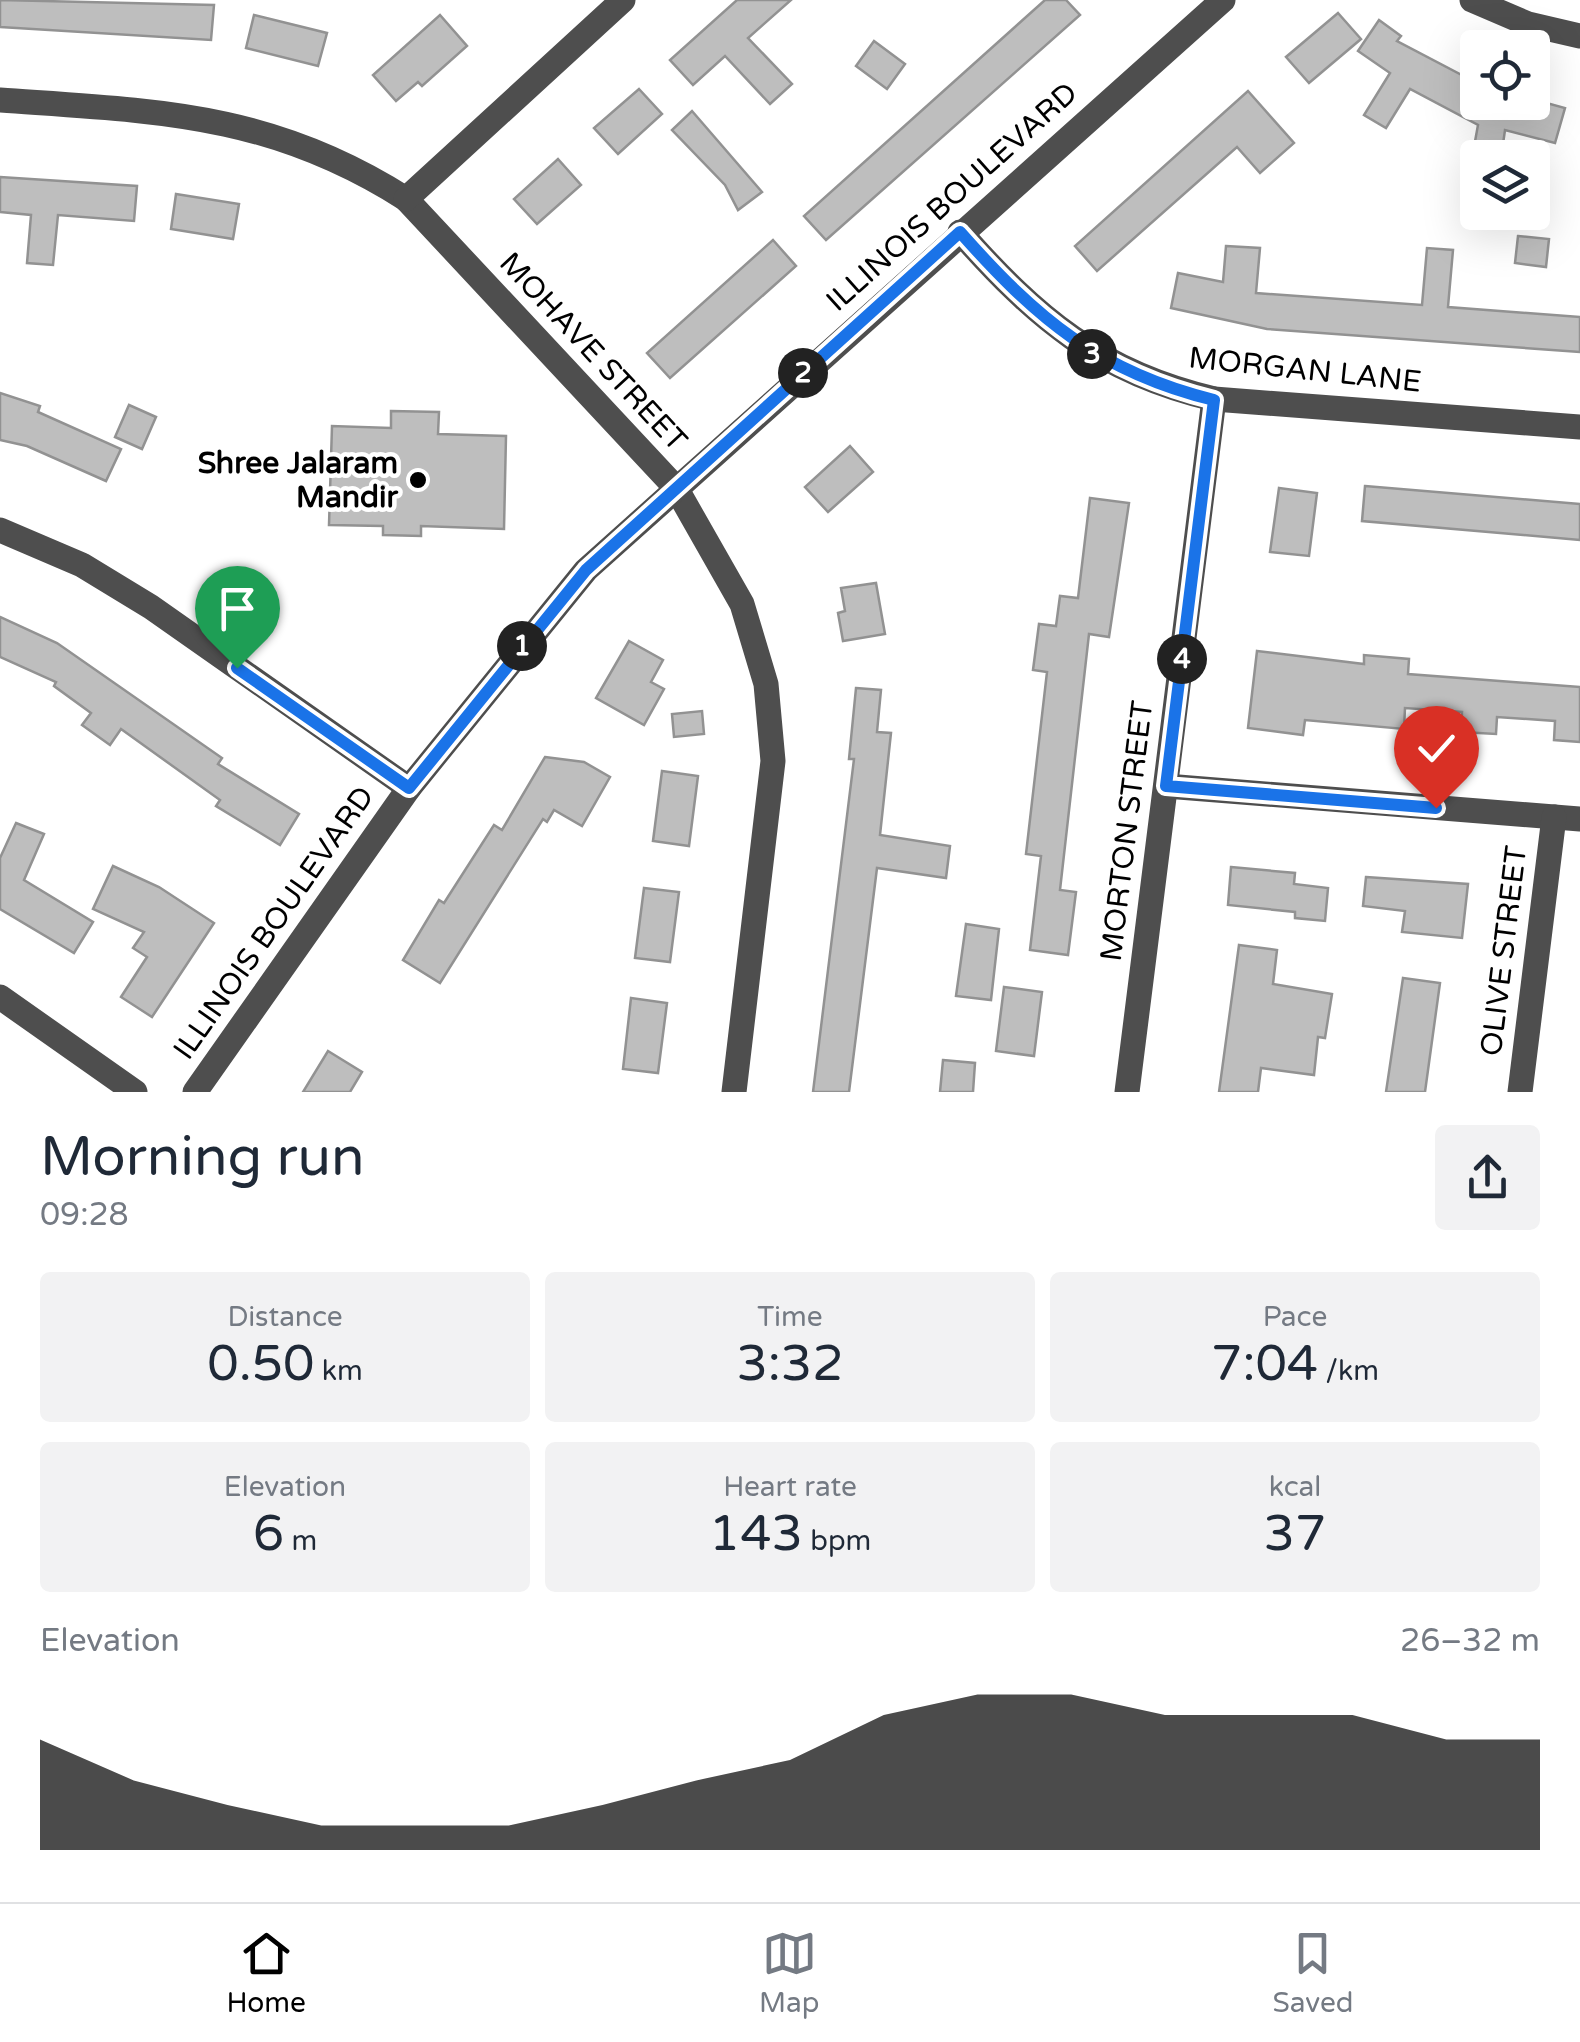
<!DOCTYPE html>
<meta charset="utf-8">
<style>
body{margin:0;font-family:"Varela Round",sans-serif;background:#f2f2f3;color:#1f2937;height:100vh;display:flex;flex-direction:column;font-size:38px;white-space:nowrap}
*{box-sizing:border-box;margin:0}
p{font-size:32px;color:#747a83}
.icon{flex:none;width:55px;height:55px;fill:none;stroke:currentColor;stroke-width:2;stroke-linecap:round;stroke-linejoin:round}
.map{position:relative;height:1092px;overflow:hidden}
.details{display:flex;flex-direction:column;background:#fff;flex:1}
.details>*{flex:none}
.buttons{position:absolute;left:1460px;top:30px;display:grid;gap:20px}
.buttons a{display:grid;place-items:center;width:90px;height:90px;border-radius:10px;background:#fff;box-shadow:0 10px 40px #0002;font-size:50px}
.pin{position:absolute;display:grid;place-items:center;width:85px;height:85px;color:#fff;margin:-102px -42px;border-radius:50% 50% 50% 0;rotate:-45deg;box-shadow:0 0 10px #0007}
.pin .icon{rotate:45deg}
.km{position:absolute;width:50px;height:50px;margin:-25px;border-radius:50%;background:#222;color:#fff;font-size:28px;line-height:50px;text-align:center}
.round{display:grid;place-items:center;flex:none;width:105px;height:105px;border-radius:10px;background:#f2f2f3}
.summary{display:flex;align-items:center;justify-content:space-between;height:170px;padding:0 40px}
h1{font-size:55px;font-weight:600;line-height:75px}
.metrics{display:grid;grid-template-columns:repeat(3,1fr);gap:15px;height:170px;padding:10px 40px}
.metrics div{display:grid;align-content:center;border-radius:10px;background:#f2f2f3;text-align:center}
.metrics b{font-size:50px;font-weight:600}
.metrics small{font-size:28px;font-weight:400}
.metrics p{font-size:28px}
.chart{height:280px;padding:20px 40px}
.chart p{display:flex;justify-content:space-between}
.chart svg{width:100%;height:180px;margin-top:10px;fill:#000;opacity:.7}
.menu{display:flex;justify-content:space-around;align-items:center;height:140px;border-top:2px solid #e0e1e3;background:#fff;font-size:28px;color:#747a83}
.menu a{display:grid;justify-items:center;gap:5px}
.menu .active{color:#000}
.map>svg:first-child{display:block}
.building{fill:#bebebe;stroke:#929292;stroke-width:2.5}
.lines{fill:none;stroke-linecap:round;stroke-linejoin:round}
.minor{stroke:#4e4e4e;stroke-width:25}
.route-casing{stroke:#fff;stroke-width:20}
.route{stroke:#1a73e8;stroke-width:12}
.poi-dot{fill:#000;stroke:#fff;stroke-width:4}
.labels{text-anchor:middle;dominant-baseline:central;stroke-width:9;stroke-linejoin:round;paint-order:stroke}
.street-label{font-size:30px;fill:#000;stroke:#fff}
.poi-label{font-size:30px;font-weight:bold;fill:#000;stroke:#fff;text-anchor:end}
</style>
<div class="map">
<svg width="1580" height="1092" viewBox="0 0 1580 1092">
<rect width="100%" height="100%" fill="#fff"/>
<g class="building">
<polygon points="0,0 214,5 211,40 0,27"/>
<polygon points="737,0 791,0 748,38 792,84 770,104 725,56 693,85 670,60"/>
<polygon points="1045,0 1066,0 1080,15 826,240 804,216"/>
<polygon points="1338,13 1361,39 1309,83 1286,57"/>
<polygon points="254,15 327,33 318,66 246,48"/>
<polygon points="440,15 467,46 422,86 418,82 396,101 373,75"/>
<polygon points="1379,20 1401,36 1397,41 1475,82 1465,102 1543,102 1565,108 1555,143 1505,130 1501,158 1472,158 1478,125 1410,89 1386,128 1364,115 1390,73 1358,51"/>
<polygon points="874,41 905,64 887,89 856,66"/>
<polygon points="639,89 662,114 618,154 594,128"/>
<polygon points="1248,91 1294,143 1260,173 1237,147 1097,271 1075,246"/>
<polygon points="692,111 762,192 738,210 725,185 672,130"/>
<polygon points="558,159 581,185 537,224 514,199"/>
<polygon points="0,177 137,186 134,221 58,215 53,265 27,263 31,215 0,212"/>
<polygon points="176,194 239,204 233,239 171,229"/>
<polygon points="1518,236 1549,239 1546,267 1515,263"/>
<polygon points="773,240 796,266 670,378 647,353"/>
<polygon points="1226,246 1260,248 1256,293 1422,305 1427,248 1453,250 1448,307 1580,317 1580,352 1267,329 1171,308 1178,273 1223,282"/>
<polygon points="0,393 40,406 38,412 121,449 106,481 27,446 0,440"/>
<polygon points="129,405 156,417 142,449 115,437"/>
<polygon points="391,411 439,412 438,434 506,436 504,529 421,526 421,536 383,535 383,526 329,525 332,426 391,428"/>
<polygon points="850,446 873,472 828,512 805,487"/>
<polygon points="1365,486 1580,504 1580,540 1362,521"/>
<polygon points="1279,488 1317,493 1309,556 1270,552"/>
<polygon points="1090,498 1129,503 1109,637 1089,634 1060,890 1076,892 1068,955 1030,950 1041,856 1026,854 1047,672 1033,670 1039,624 1056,626 1060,596 1078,598"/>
<polygon points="876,583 885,634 843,641 838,613 845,611 841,588"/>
<polygon points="0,617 57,643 222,758 218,764 299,814 280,845 216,806 220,800 121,729 110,745 82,725 91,713 54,686 56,682 0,657"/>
<polygon points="629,641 663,660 651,682 664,689 644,725 596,698"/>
<polygon points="1257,651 1364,664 1364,655 1409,659 1408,674 1580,687 1580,742 1554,740 1555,721 1497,717 1496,734 1461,732 1462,712 1405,708 1404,729 1305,720 1303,735 1248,728"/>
<polygon points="856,688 881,690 877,732 891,733 880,835 950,846 946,878 877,868 849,1092 813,1092 854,759 849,759"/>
<polygon points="702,711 704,734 674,737 672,714"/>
<polygon points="545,757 584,762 610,777 582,826 554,810 547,822 543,819 440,983 403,960 439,900 444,903 494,825 502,830"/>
<polygon points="662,771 698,776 689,846 653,841"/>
<polygon points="16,823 44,834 24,880 93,922 74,953 0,909 0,858"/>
<polygon points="113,866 159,887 214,923 152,1017 121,997 147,957 133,948 144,932 93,909"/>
<polygon points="1231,867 1295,873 1294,884 1328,888 1325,921 1295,918 1295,912 1228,905"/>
<polygon points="1366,877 1468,884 1462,938 1402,932 1405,911 1363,906"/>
<polygon points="644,888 679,892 670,962 635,958"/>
<polygon points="966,924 999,929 991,1000 956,996"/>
<polygon points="1239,945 1277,950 1273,984 1332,994 1325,1038 1318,1037 1314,1075 1261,1068 1258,1092 1219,1092"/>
<polygon points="1403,978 1440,983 1425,1092 1386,1092"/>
<polygon points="1004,987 1042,992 1034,1056 996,1051"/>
<polygon points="631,998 667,1003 658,1073 623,1069"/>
<polygon points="328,1051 362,1072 350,1092 303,1092"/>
<polygon points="943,1060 975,1063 973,1092 940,1092"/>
</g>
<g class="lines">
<g class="minor">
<polyline points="1472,0 1528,24 1580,36"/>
<path d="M0 100C155 111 270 112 406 199L676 488 742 604 766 684 773 761 734 1092"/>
<polyline points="406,199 623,0"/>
<path d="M960 232C1036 318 1099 372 1214 399L1580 427"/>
<polyline points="0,530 82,565 151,607 409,788"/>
<polyline points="1166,786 1580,819"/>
<polyline points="0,997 135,1092"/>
<polyline points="195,1092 409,788 586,570 1223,0"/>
<polyline points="1127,1092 1214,399"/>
<polyline points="1520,1092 1554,817"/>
</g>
</g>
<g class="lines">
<g class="route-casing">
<path id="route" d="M237 668 409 788 586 570 960 232C1036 318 1099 372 1214 400L1166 786 1436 808"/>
</g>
<use href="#route" class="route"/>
</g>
<circle class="poi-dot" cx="418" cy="480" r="10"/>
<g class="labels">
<g class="street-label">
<text transform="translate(952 197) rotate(-42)">ILLINOIS BOULEVARD</text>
<text transform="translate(593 352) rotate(47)">MOHAVE STREET</text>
<text transform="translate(1305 370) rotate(6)">MORGAN LANE</text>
<text transform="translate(1127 831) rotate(-83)">MORTON STREET</text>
<text transform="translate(274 923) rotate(-55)">ILLINOIS BOULEVARD</text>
<text transform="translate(1504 951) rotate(-83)">OLIVE STREET</text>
</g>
<g class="poi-label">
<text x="398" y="463">Shree Jalaram<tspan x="398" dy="34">Mandir</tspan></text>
</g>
</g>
</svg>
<div class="buttons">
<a><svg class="icon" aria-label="locate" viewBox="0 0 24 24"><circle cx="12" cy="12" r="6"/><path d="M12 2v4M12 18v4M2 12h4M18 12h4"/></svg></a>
<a><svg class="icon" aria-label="layers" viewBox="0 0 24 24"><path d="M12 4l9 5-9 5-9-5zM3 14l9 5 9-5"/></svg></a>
</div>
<div class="pin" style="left:237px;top:668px;background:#1e9e55"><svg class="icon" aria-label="arrive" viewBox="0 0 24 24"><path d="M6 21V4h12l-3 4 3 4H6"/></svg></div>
<div class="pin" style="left:1436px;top:808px;background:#d93025"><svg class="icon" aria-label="check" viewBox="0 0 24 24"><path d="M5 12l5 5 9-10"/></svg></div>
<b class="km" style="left:522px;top:646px">1</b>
<b class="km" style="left:803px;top:373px">2</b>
<b class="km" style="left:1092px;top:354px">3</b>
<b class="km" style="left:1182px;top:659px">4</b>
</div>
<section class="details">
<div class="summary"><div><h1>Morning run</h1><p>09:28</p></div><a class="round"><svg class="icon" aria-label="share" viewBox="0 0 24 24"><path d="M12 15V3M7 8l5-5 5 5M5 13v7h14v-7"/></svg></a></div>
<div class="metrics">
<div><p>Distance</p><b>0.50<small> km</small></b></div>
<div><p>Time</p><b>3:32</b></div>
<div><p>Pace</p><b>7:04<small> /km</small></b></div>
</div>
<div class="metrics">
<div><p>Elevation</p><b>6<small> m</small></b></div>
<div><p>Heart rate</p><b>143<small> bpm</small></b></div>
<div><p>kcal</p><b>37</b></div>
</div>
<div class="chart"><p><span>Elevation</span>26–32 m</p>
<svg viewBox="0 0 160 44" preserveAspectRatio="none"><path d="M0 44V17L10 27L20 33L30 38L40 38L50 38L60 33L70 27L80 22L90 11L100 6L110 6L120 11L130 11L140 11L150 17L160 17V44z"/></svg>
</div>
</section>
<nav class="menu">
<a class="active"><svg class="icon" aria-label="home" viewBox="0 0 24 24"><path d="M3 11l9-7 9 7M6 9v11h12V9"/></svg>Home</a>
<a><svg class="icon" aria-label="map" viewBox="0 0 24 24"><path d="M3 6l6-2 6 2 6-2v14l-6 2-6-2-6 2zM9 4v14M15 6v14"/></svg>Map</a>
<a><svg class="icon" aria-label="saved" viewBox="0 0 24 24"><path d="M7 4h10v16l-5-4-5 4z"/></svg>Saved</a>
</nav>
